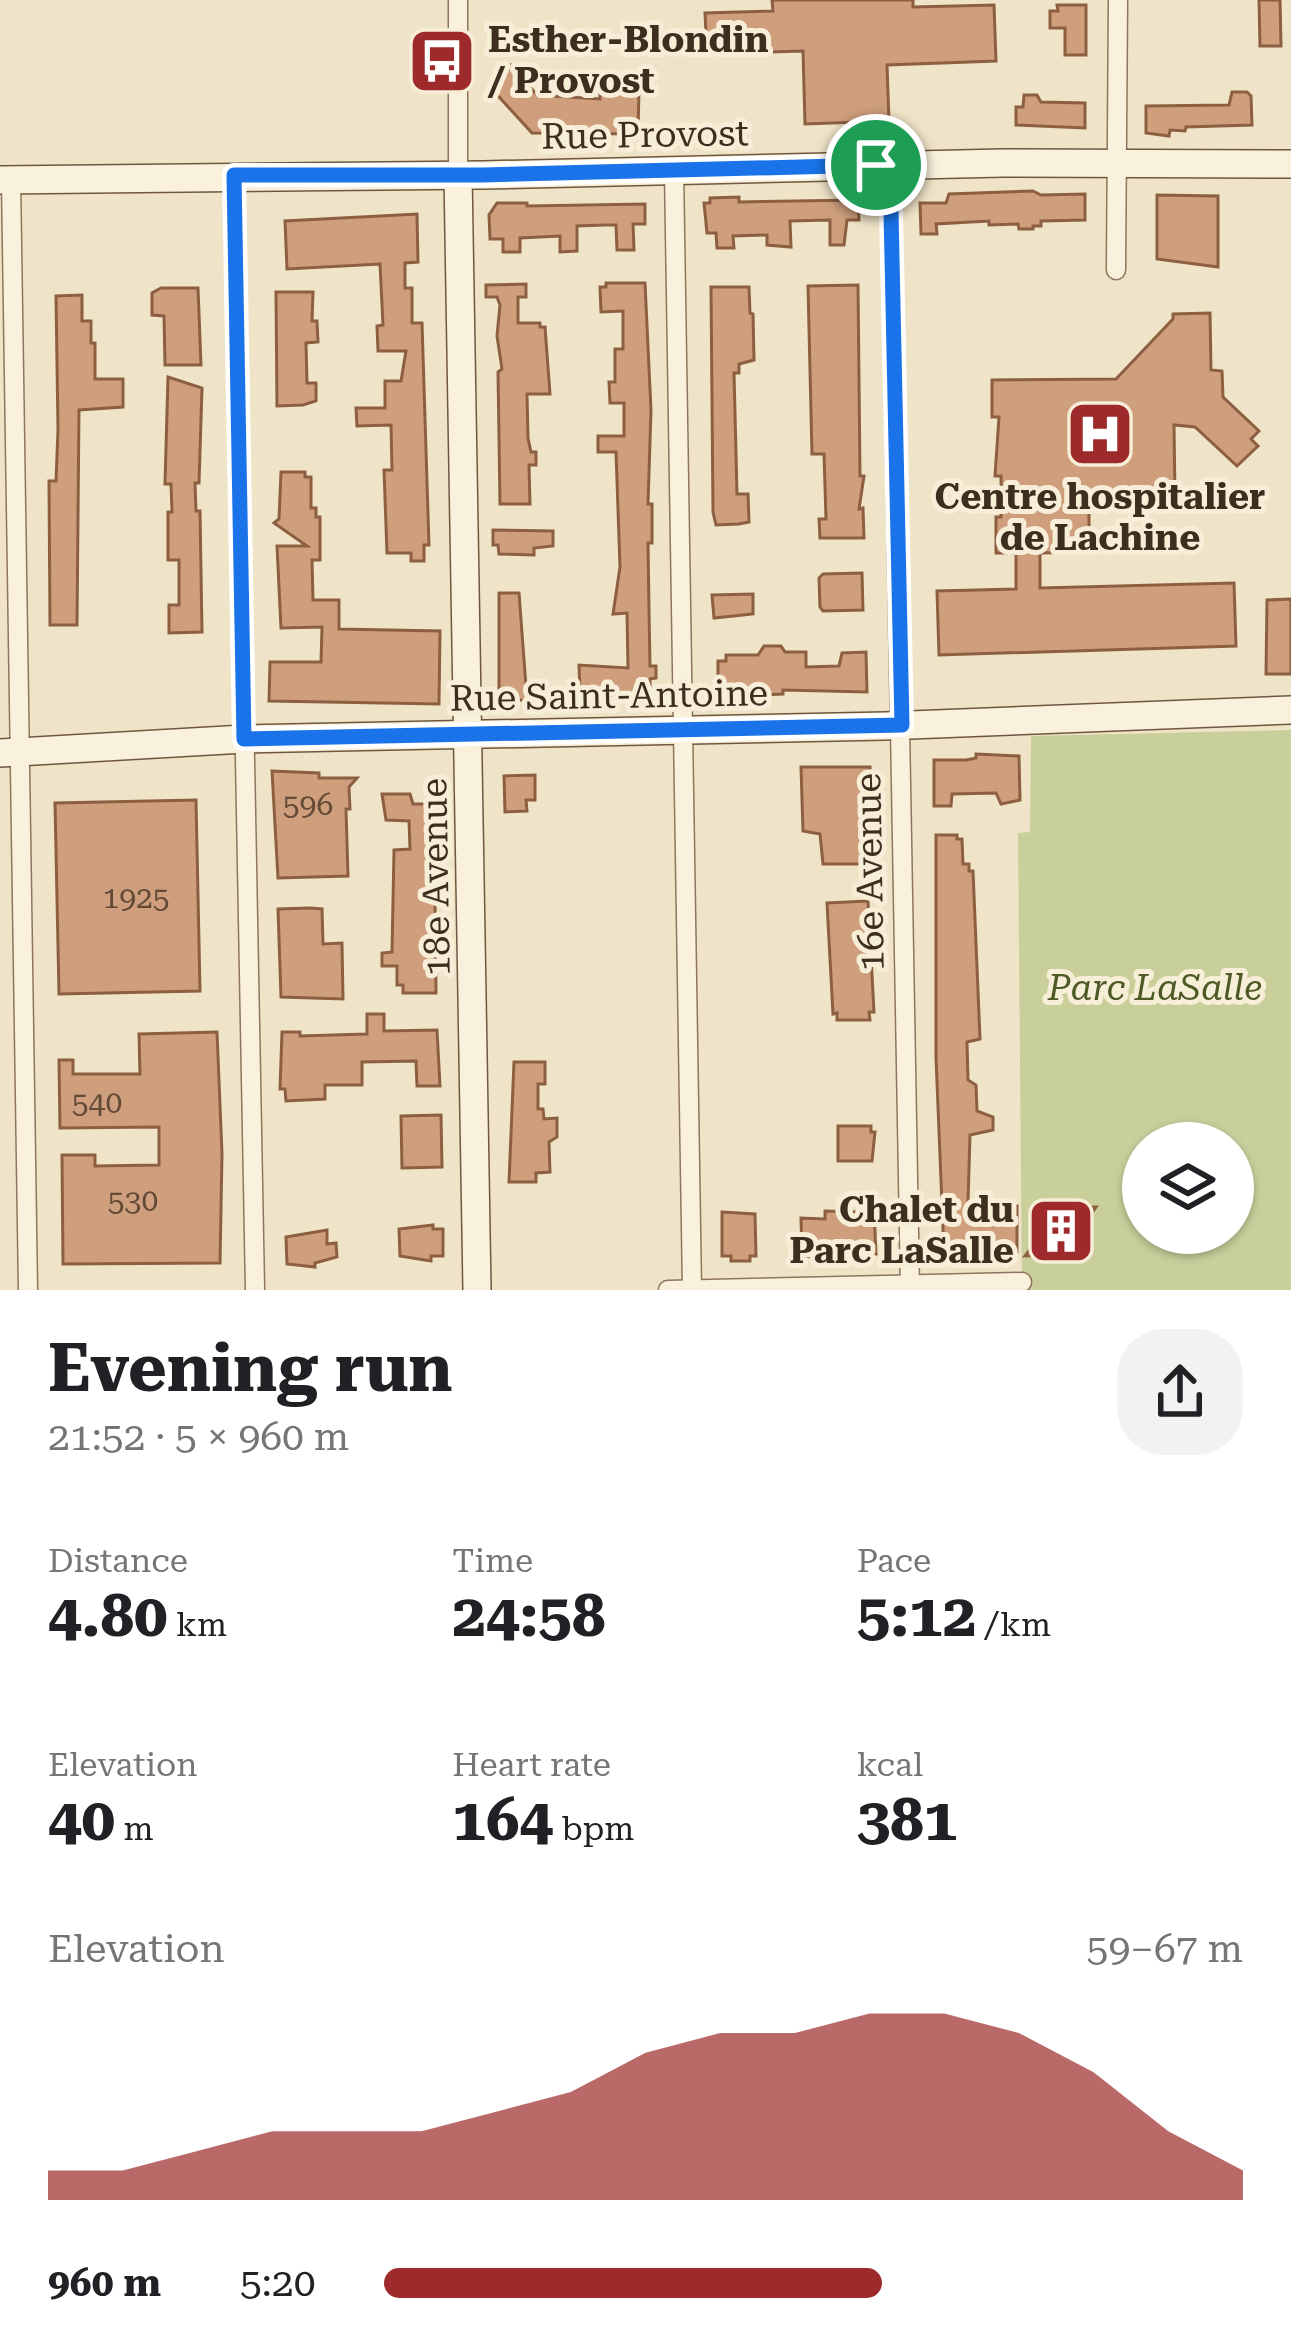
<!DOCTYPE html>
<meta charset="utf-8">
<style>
body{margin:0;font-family:"Roboto Serif",serif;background:#f2f2f2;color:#202124;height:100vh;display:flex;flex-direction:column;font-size:45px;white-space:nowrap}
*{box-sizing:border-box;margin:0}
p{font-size:39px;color:#757577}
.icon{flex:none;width:66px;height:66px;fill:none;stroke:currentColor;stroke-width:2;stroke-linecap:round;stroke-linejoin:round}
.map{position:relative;height:1290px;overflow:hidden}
.panel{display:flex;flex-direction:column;background:#fff;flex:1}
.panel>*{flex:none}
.controls{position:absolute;left:1122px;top:1122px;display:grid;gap:24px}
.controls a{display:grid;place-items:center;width:132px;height:132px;border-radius:50%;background:#fff;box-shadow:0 3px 9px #0004;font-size:60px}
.pin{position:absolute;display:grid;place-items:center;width:102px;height:102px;color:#fff;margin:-51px;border:6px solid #fff;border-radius:50%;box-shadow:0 3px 12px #0007}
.round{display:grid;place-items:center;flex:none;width:126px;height:126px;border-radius:48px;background:#f2f2f2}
.summary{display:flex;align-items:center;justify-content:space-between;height:204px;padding:0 48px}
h1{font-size:66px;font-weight:700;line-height:90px}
.metrics{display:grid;grid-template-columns:repeat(3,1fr);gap:18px;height:204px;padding:12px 48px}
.metrics div{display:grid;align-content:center}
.metrics b{font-size:60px;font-weight:700}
.metrics small{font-size:33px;font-weight:400}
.metrics p{font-size:33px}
.chart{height:336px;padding:24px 48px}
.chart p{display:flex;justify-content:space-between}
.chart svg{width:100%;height:216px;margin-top:12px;fill:#9e2a2b;opacity:.7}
ul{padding:0 48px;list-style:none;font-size:39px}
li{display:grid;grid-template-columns:192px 144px 1fr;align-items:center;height:90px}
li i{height:30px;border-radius:15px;background:#9e2a2b}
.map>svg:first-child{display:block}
.green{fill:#c9cf9b;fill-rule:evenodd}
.building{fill:#cf9f7d;stroke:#8d5f41;stroke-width:3}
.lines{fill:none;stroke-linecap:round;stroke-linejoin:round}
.street-casing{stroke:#8d765c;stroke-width:21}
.secondary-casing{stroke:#6f573f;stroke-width:30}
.street{stroke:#faf1dc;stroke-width:18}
.secondary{stroke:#faf1dc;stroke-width:27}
.route-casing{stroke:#fff;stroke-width:24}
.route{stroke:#1a73e8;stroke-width:15}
.labels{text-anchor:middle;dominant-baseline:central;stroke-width:10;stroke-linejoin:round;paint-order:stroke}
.number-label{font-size:30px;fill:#624a37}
.poi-label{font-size:36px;font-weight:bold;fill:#3d2e20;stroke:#f7eed8;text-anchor:start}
.street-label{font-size:36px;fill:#3d2e20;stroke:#f7eed8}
.park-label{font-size:36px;font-style:italic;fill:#4d5a26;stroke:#f7eed8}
</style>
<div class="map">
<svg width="1291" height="1290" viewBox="0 0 1291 1290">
<rect width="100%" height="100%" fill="#f0e4c8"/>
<path class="green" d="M1291 730V1290H1022L1018 833 1030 832 1031 736ZM1143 1143H1233V1233H1143Z"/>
<g class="building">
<polygon points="772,0 913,0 913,7 994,5 996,61 887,65 889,121 805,124 803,51 707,54 705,13 773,11"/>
<polygon points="1259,0 1280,0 1281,46 1260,46"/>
<polygon points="1057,5 1086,5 1086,55 1065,55 1065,28 1050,28 1050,11 1058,11"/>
<polygon points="511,65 537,95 600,99 600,84 639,88 638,134 532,133 490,87"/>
<polygon points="1232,92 1247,92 1251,96 1252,125 1186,127 1185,131 1170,130 1169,136 1146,133 1146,106 1229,105"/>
<polygon points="1024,95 1037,95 1041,102 1085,103 1085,128 1016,125 1016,107 1023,107"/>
<polygon points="1033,191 1041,195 1085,194 1085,220 1041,221 1041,226 1033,226 1033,229 1019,229 1018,224 989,225 989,221 936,224 937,234 921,234 920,203 946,203 949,194"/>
<polygon points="1157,195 1218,196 1218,267 1157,259"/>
<polygon points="739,197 739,202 858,200 859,220 847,220 844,245 830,245 830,220 790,221 791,247 767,245 767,235 733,236 734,248 717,248 716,233 707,233 704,203 710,203 710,198"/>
<polygon points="497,203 527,203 527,206 645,204 645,224 633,224 634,250 617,250 616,225 605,225 577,226 577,251 560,252 560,236 520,238 520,252 503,252 503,239 490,239 489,215"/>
<polygon points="417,214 418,262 405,263 405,288 412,288 412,323 422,323 429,545 424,545 424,561 411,561 411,553 387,553 384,470 392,470 391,425 357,426 356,408 385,408 385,381 401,381 406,351 378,351 377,326 383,325 380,264 287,269 285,221"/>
<polygon points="606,283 645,283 651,410 648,504 652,504 652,543 648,543 649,610 650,666 656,666 656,678 650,679 650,697 580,698 579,665 628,668 627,613 613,614 620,567 616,452 598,452 598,436 624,436 624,403 610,403 609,382 615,382 615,349 623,349 623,311 601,312 600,287 606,287"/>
<polygon points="526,284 526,297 518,297 518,323 540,323 540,327 545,327 550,394 527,394 528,438 531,452 536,452 536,465 529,465 530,504 500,504 498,372 502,369 497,336 500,305 497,297 486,297 486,285"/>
<polygon points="858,285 860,476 864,476 859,509 863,508 864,538 820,538 819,519 826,519 824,454 812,454 808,286"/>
<polygon points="711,287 749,287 750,313 753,314 754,360 739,364 739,373 734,373 737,494 748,494 749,522 739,524 716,525 713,512"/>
<polygon points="161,288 198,288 201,365 165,365 164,316 152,315 152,293"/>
<polygon points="276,292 313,292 312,321 317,321 318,342 306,343 307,383 316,383 316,401 303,405 277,406"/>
<polygon points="82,295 82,321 91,321 91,343 95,343 95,379 123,379 123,407 79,410 77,625 50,625 49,481 56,481 58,430 56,296"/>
<polygon points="1210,313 1211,370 1222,371 1223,397 1259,431 1251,439 1258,446 1237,466 1195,427 1174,425 1175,497 1089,495 1089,552 1040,553 1040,588 1234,583 1236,646 939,655 937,591 1016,589 1016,553 996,553 996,517 1001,517 1001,476 995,476 999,417 992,417 992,380 1116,379 1173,319 1173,314"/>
<polygon points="168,377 202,388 199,483 195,483 196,511 200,511 202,632 169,633 169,605 179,605 179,560 168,560 168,512 172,512 171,484 165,484"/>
<polygon points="281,472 305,472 305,477 311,477 311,508 316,508 316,517 320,517 320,560 312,560 313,600 339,600 339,629 440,631 439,704 269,701 270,662 321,662 322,627 281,628 277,546 307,546 274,523 279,519"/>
<polygon points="493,530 553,531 553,546 534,548 534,555 499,554 498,545 493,545"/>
<polygon points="862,573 863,610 823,611 820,607 819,578 823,574"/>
<polygon points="499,593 519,593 527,700 499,700"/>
<polygon points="753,594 753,614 714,618 712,595"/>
<polygon points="1291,599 1291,674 1266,674 1267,600"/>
<polygon points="764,646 781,646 785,652 806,652 806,667 839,666 842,653 866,652 867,692 783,690 783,694 718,697 718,661 726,661 726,655 758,655"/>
<polygon points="976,754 1019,756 1020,800 1001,804 996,793 952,794 951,806 934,806 934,760 966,760 976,758"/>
<polygon points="801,767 870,767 873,864 823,864 820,834 803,831"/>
<polygon points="272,771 319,773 319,778 357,778 349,787 350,809 346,809 348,876 278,878"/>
<polygon points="535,775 535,800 526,800 527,811 505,812 504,776"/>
<polygon points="382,794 410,794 413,804 426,804 426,810 434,809 436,993 403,993 403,985 397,985 397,966 382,966 382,953 392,952 394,850 410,849 409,821 386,820"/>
<polygon points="196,800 200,991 59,994 55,803"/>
<polygon points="936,835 957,835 957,839 962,839 963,864 969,864 969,871 973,871 980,1039 967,1042 968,1080 976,1085 977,1111 993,1117 993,1130 970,1135 968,1202 1011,1201 1011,1206 1017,1206 1017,1252 944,1253 936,1058"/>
<polygon points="868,901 874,1012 869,1012 870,1020 837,1020 837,1013 833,1014 827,903"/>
<polygon points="310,908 322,909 323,944 342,943 343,999 281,997 278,909"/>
<polygon points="367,1014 384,1014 384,1031 437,1030 440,1086 417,1086 416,1061 362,1062 362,1085 325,1085 325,1099 286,1101 285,1089 280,1089 282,1032 300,1032 300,1036 367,1034"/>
<polygon points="217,1032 222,1154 220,1263 63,1264 62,1155 95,1155 95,1166 159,1165 159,1127 60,1128 59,1060 73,1060 73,1074 140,1074 139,1034"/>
<polygon points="514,1062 545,1062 545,1084 538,1084 538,1109 543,1109 544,1119 557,1118 557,1137 549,1142 550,1172 536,1173 536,1182 509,1182"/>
<polygon points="441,1115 442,1167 402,1168 401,1116"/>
<polygon points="838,1126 871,1126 871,1132 875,1132 872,1161 838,1161"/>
<polygon points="1062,1207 1096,1207 1062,1255 1025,1256"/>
<polygon points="860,1208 874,1208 876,1254 802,1257 801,1218 825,1219 825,1211 860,1212"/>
<polygon points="722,1212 755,1214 756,1256 750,1256 750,1261 731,1261 731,1256 722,1256"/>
<polygon points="433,1225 433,1229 443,1229 443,1256 431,1256 431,1261 400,1256 399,1229"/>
<polygon points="327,1230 327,1244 336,1243 337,1257 315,1263 315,1267 287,1264 286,1237"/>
</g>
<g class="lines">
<g class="street-casing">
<g id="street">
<polyline points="890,165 910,1290"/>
<polyline points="674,170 692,1290"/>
<polyline points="234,175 255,1290"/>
<polyline points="458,175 458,0"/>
<polyline points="11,179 28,1290"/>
<polyline points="1116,270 1118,0"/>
<polyline points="668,1290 1022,1282"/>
</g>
</g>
<g class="secondary-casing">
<g id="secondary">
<polyline points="458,175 477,1290"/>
<polyline points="0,180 483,175 1003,163 1291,164"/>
<polyline points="0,753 244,739 885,726 1291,710"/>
</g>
</g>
<use href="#street" class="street"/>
<use href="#secondary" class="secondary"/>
</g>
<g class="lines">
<g class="route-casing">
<polygon id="route" points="876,165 890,165 902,725 244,739 234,175 483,175"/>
</g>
<use href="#route" class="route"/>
</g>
<defs>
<g id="bus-square" transform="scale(3.45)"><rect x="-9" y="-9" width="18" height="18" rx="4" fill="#9e2a2b" stroke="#f7eed8"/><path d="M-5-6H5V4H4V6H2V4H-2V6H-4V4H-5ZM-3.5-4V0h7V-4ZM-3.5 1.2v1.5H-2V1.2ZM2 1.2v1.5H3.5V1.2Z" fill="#fff"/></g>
<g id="hospital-square" transform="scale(3.45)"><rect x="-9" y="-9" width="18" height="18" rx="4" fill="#9e2a2b" stroke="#f7eed8"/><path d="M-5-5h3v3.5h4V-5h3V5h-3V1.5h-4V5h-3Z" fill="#fff"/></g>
<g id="building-square" transform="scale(3.45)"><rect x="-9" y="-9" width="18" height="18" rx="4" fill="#9e2a2b" stroke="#f7eed8"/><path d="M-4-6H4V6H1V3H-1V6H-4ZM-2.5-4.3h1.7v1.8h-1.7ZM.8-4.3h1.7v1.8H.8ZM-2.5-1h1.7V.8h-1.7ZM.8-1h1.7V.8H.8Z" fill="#fff"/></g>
</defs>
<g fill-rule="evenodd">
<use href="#bus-square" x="442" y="61"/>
<use href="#hospital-square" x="1100" y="434"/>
<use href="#building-square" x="1061" y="1231"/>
</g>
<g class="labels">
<g class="number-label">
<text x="308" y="804">596</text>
<text x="136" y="897">1925</text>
<text x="97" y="1102">540</text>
<text x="133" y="1200">530</text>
</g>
<g class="poi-label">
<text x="488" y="40">Esther-Blondin<tspan x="488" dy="41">/ Provost</tspan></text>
<text x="1100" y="497" text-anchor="middle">Centre hospitalier<tspan x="1100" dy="41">de Lachine</tspan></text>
<text x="1014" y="1210" text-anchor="end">Chalet du<tspan x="1014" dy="41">Parc LaSalle</tspan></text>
</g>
<g class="street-label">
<text transform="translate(645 135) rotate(-1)">Rue Provost</text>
<text transform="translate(609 696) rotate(-1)">Rue Saint-Antoine</text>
<text transform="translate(870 872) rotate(-91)">16e Avenue</text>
<text transform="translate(436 877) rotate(-91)">18e Avenue</text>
</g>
<g class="park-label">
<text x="1155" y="988">Parc LaSalle</text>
</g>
</g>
</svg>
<div class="controls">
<a><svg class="icon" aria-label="layers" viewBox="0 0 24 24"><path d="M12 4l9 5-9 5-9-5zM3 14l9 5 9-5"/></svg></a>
</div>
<div class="pin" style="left:876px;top:165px;background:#1e9e55"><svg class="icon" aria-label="arrive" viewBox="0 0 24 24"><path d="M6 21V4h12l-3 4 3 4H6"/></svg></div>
</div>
<section class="panel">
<div class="summary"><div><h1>Evening run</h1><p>21:52 · 5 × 960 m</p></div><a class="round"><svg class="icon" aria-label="share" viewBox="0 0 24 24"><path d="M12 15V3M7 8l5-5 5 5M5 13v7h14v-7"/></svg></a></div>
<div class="metrics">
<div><p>Distance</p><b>4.80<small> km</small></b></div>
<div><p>Time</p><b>24:58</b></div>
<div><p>Pace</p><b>5:12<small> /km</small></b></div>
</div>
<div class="metrics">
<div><p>Elevation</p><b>40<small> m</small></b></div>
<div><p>Heart rate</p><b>164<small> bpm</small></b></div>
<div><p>kcal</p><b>381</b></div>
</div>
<div class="chart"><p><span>Elevation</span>59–67 m</p>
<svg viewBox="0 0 160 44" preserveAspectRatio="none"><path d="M0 44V38L10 38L20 34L30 30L40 30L50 30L60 26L70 22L80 14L90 10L100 10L110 6L120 6L130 10L140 18L150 30L160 38V44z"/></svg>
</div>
<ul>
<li><b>960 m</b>5:20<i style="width:58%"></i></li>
</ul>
</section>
